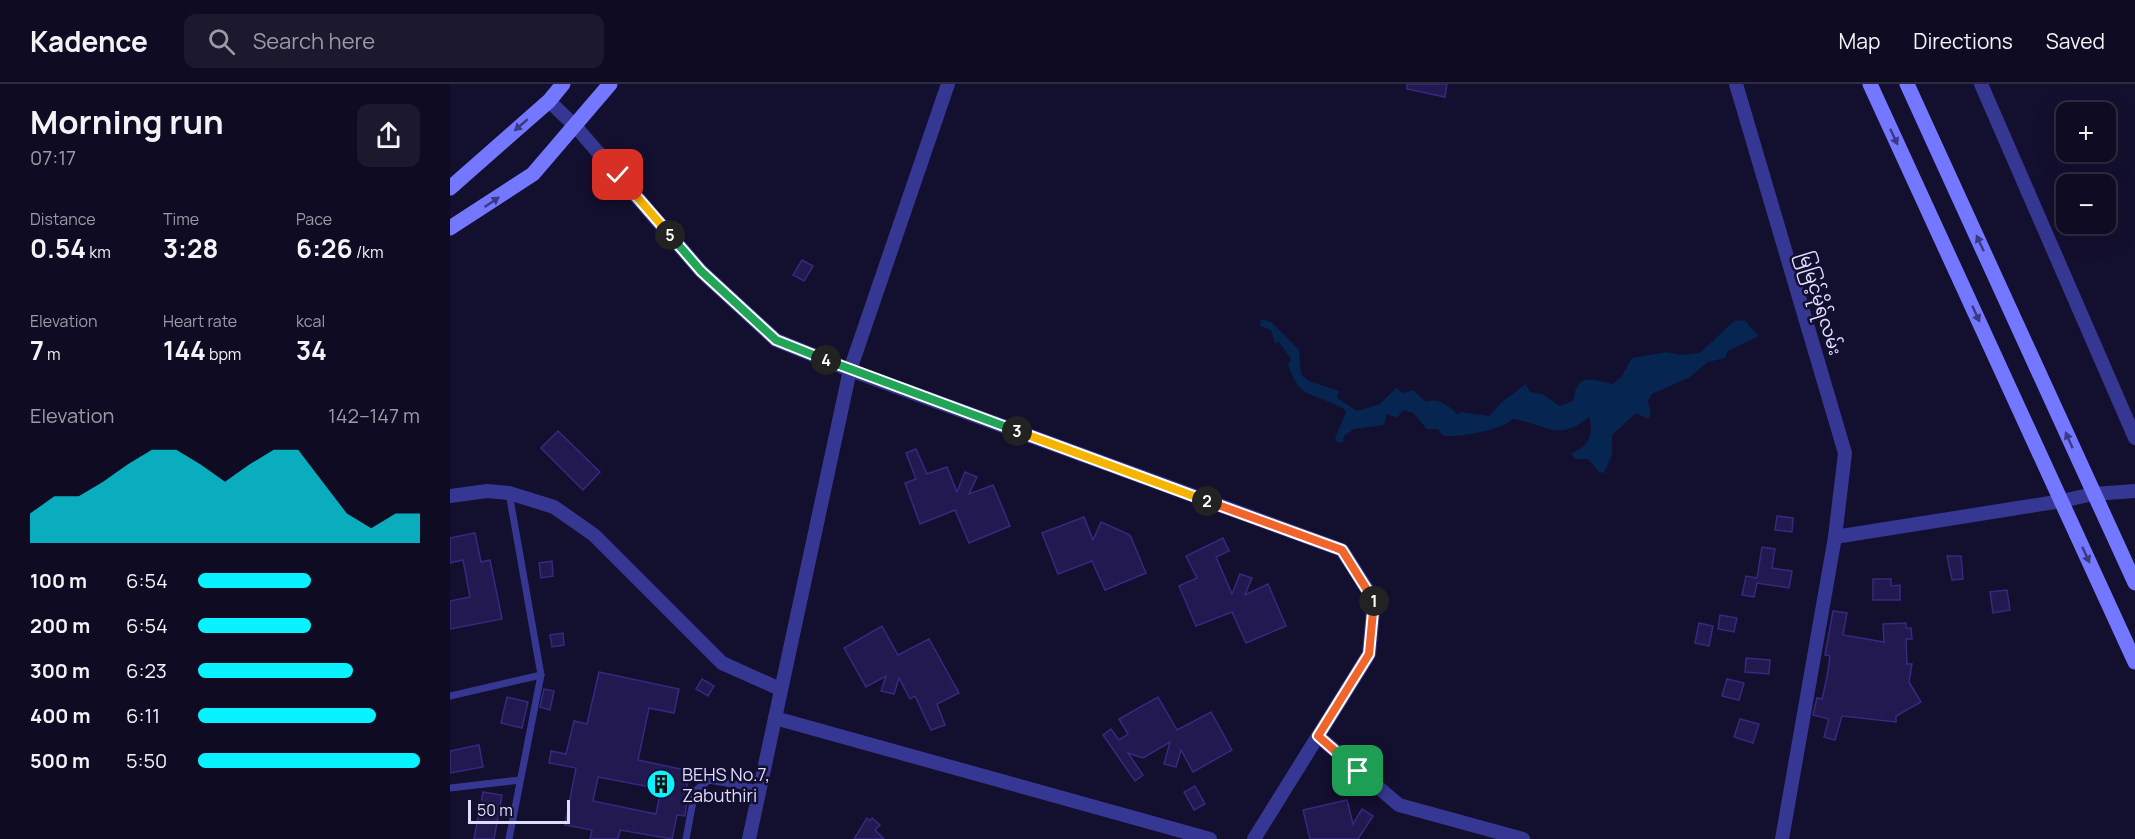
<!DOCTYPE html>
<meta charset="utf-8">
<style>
body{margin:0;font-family:Manrope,"Noto Sans Myanmar",sans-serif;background:#1c192f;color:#f1f3f6;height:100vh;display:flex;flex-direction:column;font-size:22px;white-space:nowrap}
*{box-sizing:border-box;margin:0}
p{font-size:20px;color:#9b9ba5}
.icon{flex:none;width:33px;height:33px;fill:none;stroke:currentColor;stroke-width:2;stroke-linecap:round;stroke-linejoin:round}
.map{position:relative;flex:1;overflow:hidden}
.sheet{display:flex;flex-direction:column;background:#0e0b22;width:450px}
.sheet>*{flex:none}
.buttons{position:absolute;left:1606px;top:18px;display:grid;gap:12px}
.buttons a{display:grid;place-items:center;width:60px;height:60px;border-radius:12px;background:#0e0b22;box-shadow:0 6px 24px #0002,0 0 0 2px #2e2b40;font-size:30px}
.scale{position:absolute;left:18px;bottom:15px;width:102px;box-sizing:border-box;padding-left:6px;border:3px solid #dfddff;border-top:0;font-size:16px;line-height:21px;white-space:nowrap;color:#dfddff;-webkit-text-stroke:4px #130f2e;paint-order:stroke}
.pin{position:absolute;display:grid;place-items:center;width:51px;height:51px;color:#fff;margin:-26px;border-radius:12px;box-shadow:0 3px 9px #0006}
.km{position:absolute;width:30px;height:30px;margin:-15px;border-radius:50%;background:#222;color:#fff;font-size:16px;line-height:30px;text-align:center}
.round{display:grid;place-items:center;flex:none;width:63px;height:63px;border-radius:12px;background:#1c192f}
.head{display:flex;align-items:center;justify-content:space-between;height:102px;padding:0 30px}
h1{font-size:33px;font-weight:700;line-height:45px}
.metrics{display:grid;grid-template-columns:repeat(3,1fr);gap:9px;height:102px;padding:6px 30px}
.metrics div{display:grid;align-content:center}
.metrics b{font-size:26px;font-weight:700}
.metrics small{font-size:16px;font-weight:400}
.metrics p{font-size:16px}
.chart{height:168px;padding:12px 30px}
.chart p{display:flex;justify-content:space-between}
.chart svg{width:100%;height:108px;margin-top:6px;fill:#09f2ff;opacity:.7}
ul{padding:0 30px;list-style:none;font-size:20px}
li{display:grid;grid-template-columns:96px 72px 1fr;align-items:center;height:45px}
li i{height:15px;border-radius:8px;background:#09f2ff}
header{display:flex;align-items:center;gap:36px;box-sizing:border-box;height:84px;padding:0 30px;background:#0e0b22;border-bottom:2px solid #2e2b40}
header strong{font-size:28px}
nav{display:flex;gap:33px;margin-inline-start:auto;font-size:21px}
.search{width:420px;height:54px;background:#1c192f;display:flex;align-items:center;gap:15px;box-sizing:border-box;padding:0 21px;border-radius:12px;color:#9b9ba5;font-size:22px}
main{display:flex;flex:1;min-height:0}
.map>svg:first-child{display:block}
.water{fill:#062551}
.building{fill:#221951;stroke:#36297f;stroke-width:1.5;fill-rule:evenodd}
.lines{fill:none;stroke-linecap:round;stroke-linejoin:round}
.service{stroke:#363792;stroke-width:7}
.minor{stroke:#363792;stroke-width:14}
.secondary{stroke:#7477ff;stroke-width:15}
.oneway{fill:#3a3982}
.split-1-casing{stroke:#fff;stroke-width:12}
.split-2-casing{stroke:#fff;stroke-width:12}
.split-3-casing{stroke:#fff;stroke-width:12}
.split-4-casing{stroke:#fff;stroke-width:12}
.split-5-casing{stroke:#fff;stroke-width:12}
.split-6-casing{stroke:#fff;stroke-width:12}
.split-1{stroke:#f0652b;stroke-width:8}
.split-2{stroke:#f0652b;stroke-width:8}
.split-3{stroke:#f5b400;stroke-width:8}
.split-4{stroke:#22a559;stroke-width:8}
.split-5{stroke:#22a559;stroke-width:8}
.split-6{stroke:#f5b400;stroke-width:8}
.labels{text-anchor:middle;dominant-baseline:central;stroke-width:5;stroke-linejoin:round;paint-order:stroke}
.street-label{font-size:18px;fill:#dfddff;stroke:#130f2e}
.poi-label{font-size:18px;fill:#dfddff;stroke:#130f2e;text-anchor:start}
</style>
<header>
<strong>Kadence</strong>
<div class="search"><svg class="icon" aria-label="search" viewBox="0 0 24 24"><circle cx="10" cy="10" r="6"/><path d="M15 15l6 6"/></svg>Search here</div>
<nav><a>Map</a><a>Directions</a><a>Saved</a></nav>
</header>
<main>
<section class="sheet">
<div class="head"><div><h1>Morning run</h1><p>07:17</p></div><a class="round"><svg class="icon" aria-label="share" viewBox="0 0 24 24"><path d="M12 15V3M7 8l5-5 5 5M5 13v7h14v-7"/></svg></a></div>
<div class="metrics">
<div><p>Distance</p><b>0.54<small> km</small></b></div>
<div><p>Time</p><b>3:28</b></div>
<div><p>Pace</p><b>6:26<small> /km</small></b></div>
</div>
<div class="metrics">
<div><p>Elevation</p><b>7<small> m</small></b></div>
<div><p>Heart rate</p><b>144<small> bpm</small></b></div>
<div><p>kcal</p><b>34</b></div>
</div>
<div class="chart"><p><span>Elevation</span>142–147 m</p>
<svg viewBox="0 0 160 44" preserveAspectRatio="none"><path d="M0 44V32L10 25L20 25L30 19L40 12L50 6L60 6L70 12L80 19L90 12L100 6L110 6L120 19L130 32L140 38L150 32L160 32V44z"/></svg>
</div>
<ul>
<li><b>100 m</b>6:54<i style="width:51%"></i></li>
<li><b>200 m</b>6:54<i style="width:51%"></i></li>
<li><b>300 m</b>6:23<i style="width:70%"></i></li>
<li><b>400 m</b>6:11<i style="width:80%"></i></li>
<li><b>500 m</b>5:50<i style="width:100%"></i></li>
</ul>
</section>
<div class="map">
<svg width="1685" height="755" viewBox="0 0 1685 755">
<rect width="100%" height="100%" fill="#130f2e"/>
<path class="water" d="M811 235 821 238 849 266 851 290 859 297 889 307 887 314 907 327 930 320 946 304 953 309 963 306 976 318C988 313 999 322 1008 331L1010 328 1039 332 1052 318 1076 300 1080 308 1092 310 1110 322 1123 317C1125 313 1124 307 1127 303 1134 289 1152 299 1163 300L1171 293 1182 274 1217 268 1230 271 1250 269 1284 237 1294 236 1309 252 1278 267 1275 274 1258 278 1240 293 1202 310 1198 317 1201 330 1198 335 1186 329 1162 351V371L1154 389 1149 388 1138 375H1125L1121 369C1139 364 1144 349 1139 333 1107 359 1097 340 1063 335 1050 347 1010 353 993 352L988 345H977L963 329 953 326 947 334 937 330 934 341 904 345 894 352 893 358 888 359 885 354 896 328C892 322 889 323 884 320 854 307 850 312 838 281L841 275 829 258 825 259 821 246 810 242Z"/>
<g class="building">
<polygon points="957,0 997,0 995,13 957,5"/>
<polygon points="352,176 363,182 354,197 343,191"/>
<polygon points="108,347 150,388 133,406 91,364"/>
<polygon points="466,365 477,390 497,383 507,408 515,388 527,393 519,410 543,401 560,442 519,459 505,426 470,440 455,399 466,395 456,369"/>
<polygon points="1327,432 1343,434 1342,448 1325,446"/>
<polygon points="634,433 643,456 651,438 680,451 696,489 655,506 642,477 608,490 592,449"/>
<polygon points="25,449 31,478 40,476 52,535 0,545 0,517 20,513 13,476 0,479 0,454"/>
<polygon points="773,454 779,467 766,473 782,510 790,490 802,494 795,511 818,500 836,542 796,559 782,528 746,542 729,502 747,494 736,472"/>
<polygon points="1312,463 1325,465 1322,484 1342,487 1339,504 1307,499 1304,513 1292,511 1296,492 1307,494"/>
<polygon points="1497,472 1511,472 1513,495 1502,496"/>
<polygon points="102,477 103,492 91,494 89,479"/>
<polygon points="1423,495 1441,495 1441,502 1450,501 1450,516 1423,516"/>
<polygon points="1557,506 1560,526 1543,529 1540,508"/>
<polygon points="1383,527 1397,529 1393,551 1434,558 1433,540 1456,539 1456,544 1461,544 1462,555 1456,555 1457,580 1462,580 1459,598 1471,618 1446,632 1446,638 1392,632 1385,656 1374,653 1379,635 1363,631 1367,614 1372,615 1377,593 1380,572 1375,571"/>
<polygon points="1270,531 1287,534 1284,548 1268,545"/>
<polygon points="1249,539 1263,542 1259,562 1245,559"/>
<polygon points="432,542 448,571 479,555 509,609 487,620 495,641 481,646 465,612 460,615 449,594 444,610 431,607 436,592 416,603 394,564"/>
<polygon points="113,549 114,561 102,563 100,551"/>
<polygon points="1296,574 1320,576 1319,590 1295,588"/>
<path d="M149 588 229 605 224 629 199 624 188 676 240 687 234 716 237 717 235 732 227 731 222 755 170 746 168 755H140L142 746 115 741 126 684 99 679 101 667 116 670 124 637 137 640ZM148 693 211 705 206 730 143 717Z"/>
<polygon points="252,595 264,602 258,612 246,605"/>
<polygon points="1277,595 1294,599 1289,616 1272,612"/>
<polygon points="94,605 104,607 100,626 90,623"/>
<polygon points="57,613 78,618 72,644 51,639"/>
<polygon points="708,613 727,646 761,628 782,666 743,688 731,666 726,683 714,680 720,658 693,674 678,669 693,691 685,697 653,651 661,645 669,656 678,650 669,635"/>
<polygon points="1290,635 1309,640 1303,659 1284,653"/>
<polygon points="29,661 33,683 0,689 0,667"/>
<polygon points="745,702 755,720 744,726 734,708"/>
<polygon points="33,708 52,711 44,755 24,755"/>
<polygon points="897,716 903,740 912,725 923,732 908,755 860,755 853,726"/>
<polygon points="417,734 420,737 422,734 430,741 425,746 434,755 404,755"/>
</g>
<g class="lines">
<g class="service">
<polyline points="0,612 91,591"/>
<polyline points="0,704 70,696"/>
<polyline points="59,755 91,591 59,409"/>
<polyline points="236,755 245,707 259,696 310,705"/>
</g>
<g class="minor">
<polyline points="1286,0 1395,369 1385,453 1612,417 1643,410 1685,407"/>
<polyline points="1531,0 1685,354"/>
<polyline points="99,17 126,43 251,187 326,256 400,286 892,466 924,516 919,570 804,755"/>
<polyline points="0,412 37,407 59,409 104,423 144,451 272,579 330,605"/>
<polyline points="325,634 760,755"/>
<polyline points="868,652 949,721 1073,755"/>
<polyline points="299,755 400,286 498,0"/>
<polyline points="1332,755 1385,453"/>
</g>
<g class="secondary">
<polyline points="1420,0 1685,578"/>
<polyline points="1457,0 1685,499"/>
<polyline points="0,104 99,17 113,0"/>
<polyline points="0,144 83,90 160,0"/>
</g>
</g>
<defs><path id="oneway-solid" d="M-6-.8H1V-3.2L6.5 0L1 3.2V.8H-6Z" transform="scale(1.5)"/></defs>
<g class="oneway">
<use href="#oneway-solid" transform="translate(71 41) rotate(139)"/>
<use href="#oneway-solid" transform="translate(1444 53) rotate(65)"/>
<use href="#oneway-solid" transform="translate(42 118) rotate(-34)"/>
<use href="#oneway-solid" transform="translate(1530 159) rotate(-115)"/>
<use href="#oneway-solid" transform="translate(1526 230) rotate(65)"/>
<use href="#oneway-solid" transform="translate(1619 356) rotate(-114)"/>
<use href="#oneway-solid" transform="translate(1636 471) rotate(65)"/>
</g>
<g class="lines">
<g class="split-1-casing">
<polyline id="split-1" points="908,687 868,652 919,570 924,517"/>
</g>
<g class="split-2-casing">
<polyline id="split-2" points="757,417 892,466 924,517"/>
</g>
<g class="split-3-casing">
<polyline id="split-3" points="567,347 757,417"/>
</g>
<g class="split-4-casing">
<polyline id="split-4" points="376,276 567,347"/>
</g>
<g class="split-5-casing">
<polyline id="split-5" points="220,151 251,187 326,256 376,276"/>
</g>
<g class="split-6-casing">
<polyline id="split-6" points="168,91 220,151"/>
</g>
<use href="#split-1" class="split-1"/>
<use href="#split-2" class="split-2"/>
<use href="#split-3" class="split-3"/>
<use href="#split-4" class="split-4"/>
<use href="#split-5" class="split-5"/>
<use href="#split-6" class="split-6"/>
</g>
<defs>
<g id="building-disc" transform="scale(1.5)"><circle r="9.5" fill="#09f2ff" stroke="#130f2e"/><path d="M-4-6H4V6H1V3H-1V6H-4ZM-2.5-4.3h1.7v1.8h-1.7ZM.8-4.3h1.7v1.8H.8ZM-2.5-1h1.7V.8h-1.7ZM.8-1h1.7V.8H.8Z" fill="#111"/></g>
</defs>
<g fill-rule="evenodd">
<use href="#building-disc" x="211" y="700"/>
</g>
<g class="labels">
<g class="street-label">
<text transform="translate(1371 219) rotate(73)">မြမြင့်မိုရ်လမ်း</text>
</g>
<g class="poi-label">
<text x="232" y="690">BEHS No.7,<tspan x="232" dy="21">Zabuthiri</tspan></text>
</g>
</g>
</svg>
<div class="buttons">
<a>+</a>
<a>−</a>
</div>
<div class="scale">50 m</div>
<div class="pin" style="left:908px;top:687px;background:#1e9e55"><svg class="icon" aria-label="arrive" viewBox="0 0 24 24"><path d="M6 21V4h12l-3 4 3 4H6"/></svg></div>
<div class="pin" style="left:168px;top:91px;background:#d93025"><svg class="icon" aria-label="check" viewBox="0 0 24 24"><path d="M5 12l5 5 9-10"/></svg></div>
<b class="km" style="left:924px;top:517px">1</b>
<b class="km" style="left:757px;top:417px">2</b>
<b class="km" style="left:567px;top:347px">3</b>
<b class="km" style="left:376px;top:276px">4</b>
<b class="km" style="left:220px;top:151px">5</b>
</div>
</main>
